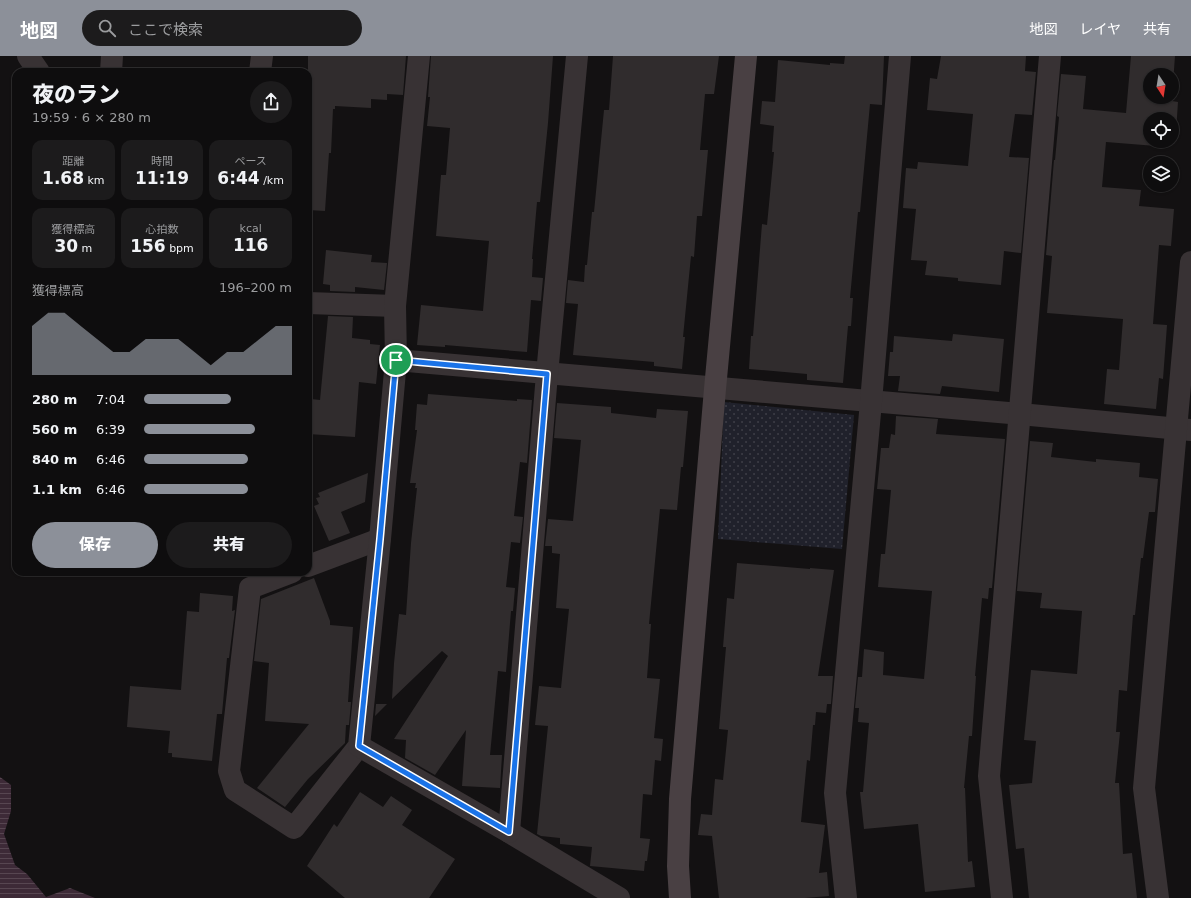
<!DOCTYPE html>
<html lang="ja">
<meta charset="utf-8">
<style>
body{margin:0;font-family:"DejaVu Sans","Noto Sans JP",sans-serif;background:#1c1b1c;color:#f1f3f6;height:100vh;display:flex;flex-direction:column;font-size:15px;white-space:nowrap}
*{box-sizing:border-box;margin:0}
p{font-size:13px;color:#9b9c9e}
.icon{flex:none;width:22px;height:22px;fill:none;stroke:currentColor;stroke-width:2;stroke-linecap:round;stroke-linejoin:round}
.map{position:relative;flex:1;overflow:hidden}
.panel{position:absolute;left:12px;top:12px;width:300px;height:508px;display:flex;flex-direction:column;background:#0e0d0e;border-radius:12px;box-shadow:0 1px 3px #0004,0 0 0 1px #2e2d2e}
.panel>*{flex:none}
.needle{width:26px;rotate:168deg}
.fabs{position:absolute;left:1143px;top:12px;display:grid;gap:8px}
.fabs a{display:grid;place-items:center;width:36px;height:36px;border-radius:50%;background:#0e0d0e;box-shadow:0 1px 3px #0004,0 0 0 1px #2e2d2e;font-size:20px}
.pin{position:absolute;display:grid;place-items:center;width:34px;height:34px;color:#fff;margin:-17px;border:2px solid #fff;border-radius:50%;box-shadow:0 1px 4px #0007}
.round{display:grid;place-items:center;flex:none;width:42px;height:42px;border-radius:21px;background:#1c1b1c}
.headline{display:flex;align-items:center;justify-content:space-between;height:68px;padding:0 20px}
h1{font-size:22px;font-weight:800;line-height:30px}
.metrics{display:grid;grid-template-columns:repeat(3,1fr);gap:6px;height:68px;padding:4px 20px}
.metrics div{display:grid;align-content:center;border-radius:10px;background:#1c1b1c;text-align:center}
.metrics b{font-size:17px;font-weight:800}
.metrics small{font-size:11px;font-weight:400}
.metrics p{font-size:11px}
.chart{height:112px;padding:8px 20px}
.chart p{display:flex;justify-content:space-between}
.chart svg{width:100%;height:72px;margin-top:4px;fill:#8c9099;opacity:.7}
.cta{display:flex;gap:8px;margin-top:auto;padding:8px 20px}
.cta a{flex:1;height:46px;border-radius:24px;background:#8c9099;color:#fff;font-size:16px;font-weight:800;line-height:46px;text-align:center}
.cta a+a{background:#1c1b1c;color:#f1f3f6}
ul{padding:0 20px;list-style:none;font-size:13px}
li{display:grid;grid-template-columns:64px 48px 1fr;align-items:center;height:30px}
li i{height:10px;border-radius:5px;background:#8c9099}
header{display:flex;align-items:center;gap:24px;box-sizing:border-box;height:56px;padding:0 20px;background:#8c9099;color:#fff}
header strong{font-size:19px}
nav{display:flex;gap:22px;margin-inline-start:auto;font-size:14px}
.search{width:280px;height:36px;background:#1c1b1c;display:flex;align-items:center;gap:10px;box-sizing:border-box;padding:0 14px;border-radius:22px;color:#9b9c9e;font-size:15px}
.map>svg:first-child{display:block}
.park{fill:url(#park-dots)}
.water{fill:url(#water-rules)}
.building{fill:#302c2d}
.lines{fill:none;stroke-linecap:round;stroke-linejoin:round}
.street{stroke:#383234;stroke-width:22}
.secondary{stroke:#494043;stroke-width:22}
.route-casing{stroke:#fff;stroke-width:8}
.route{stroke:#1a73e8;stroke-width:5}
</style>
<header>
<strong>地図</strong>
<div class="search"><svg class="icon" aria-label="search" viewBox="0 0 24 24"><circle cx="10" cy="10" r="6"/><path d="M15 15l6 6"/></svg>ここで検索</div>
<nav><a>地図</a><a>レイヤ</a><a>共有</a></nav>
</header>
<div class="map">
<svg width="1191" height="842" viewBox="0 0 1191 842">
<defs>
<pattern id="park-dots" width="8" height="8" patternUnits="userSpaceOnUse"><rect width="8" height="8" fill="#20212b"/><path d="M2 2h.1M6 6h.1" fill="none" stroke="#3e3e47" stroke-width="1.8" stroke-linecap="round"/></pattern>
<pattern id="water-rules" width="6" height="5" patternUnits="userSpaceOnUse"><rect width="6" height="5" fill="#3d2a37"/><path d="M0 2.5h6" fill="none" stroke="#574651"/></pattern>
</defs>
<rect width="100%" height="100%" fill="#131112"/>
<polygon class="park" points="724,346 854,359 842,493 718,483"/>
<polygon class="water" points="0,721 11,729 11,755 4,778 15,809 27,818 46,841 70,832 95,842 0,842"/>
<g class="building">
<polygon points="308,0 406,0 403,39 387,38 387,44 371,43 371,52 335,50 335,53 333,53 331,97 329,97 325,155 308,154"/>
<polygon points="431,0 553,0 548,67 540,146 537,146 532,203 533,203 532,221 543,222 541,245 531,244 527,296 445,289 445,291 417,289 421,249 483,255 489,185 436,180 441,119 446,119 450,72 427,70 430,41 428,41"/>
<polygon points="613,0 719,0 714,38 705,38 700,94 708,94 702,160 697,160 694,201 691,200 683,281 685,281 682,313 654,310 654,306 573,299 578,248 566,247 568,224 584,226 585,209 587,209 592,156 594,156 604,54 609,54"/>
<polygon points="845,0 884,0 882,49 870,48 860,156 858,156 850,242 853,242 851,270 848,270 843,327 807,324 807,318 749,313 751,280 753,280 762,168 767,169 774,96 772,96 774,70 760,68 762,45 775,46 778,4 830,9 830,7 844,8"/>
<polygon points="941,0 1026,0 1025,15 1036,16 1032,59 1015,58 1009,101 1029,102 1021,197 1004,195 1001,229 958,225 958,222 925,219 927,205 911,204 916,153 903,152 906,112 917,113 918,106 968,110 973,58 927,54 930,22 937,23"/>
<polygon points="1131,0 1175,0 1172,41 1172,19 1150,19 1150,41 1172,41 1172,45 1178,46 1176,76 1172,75 1172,63 1150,63 1150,85 1157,85 1156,90 1106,86 1102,131 1141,134 1139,150 1174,153 1171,190 1159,189 1153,268 1167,269 1163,323 1159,322 1156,353 1104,348 1107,313 1119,314 1123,263 1047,257 1052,200 1046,199 1054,104 1055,104 1059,61 1057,60 1061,18 1086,20 1083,53 1126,57"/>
<polygon points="326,194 372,199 371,206 387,207 384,234 355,231 355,236 330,235 330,229 323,228"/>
<polygon points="328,260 353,261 352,282 370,284 370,288 380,289 376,328 359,326 355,381 308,378 308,348 310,349 311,343 320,344"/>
<polygon points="953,278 1004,283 999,336 942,330 940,338 898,335 900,320 888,320 890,296 893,296 894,280 952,285"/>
<polygon points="428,338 517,345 517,343 532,344 527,407 520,406 514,460 523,461 520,487 511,486 506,531 515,532 513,555 511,555 506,616 498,615 490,699 502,699 500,732 462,730 466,674 435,719 405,702 406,684 394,683 448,600 442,595 392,643 394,607 399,558 406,559 411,487 417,432 415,432 416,427 410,427 417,374 415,374 417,348 427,349"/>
<polygon points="557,347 611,351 611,357 656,362 657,353 688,355 683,411 681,411 677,454 660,453 649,568 651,568 647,622 660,623 654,682 663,683 661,705 655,704 652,739 643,738 640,782 650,783 647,805 645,805 644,815 590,810 592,791 560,788 560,782 541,780 537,778 548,670 535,669 539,630 561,632 569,553 556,552 560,498 552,497 552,490 545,490 548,463 573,465 581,384 554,382"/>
<polygon points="896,360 938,363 936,378 1005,383 992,532 989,532 988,543 982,542 975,620 976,620 972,680 969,680 964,732 965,732 968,806 972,805 975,831 925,836 918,768 864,773 860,736 863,736 869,667 858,666 859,652 855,652 858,621 862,621 864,593 884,596 883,619 924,623 932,535 878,531 881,498 885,498 891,434 877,433 881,392 889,392 891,378 895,379"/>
<polygon points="1030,385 1053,387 1051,401 1096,406 1096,403 1140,407 1139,421 1158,423 1155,456 1149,456 1143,502 1141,502 1135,559 1133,559 1127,635 1119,634 1116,676 1120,676 1115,727 1119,727 1123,798 1132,797 1137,842 1029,842 1024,792 1016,793 1009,729 1032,727 1036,685 1024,684 1031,614 1077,618 1082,555 1040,552 1042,537 1017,535"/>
<polygon points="368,417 365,446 341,456 350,477 329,485 314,450 319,448 316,442 320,441 318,437"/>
<polygon points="737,507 810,513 810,512 834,514 818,620 833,620 831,648 827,648 826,657 816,656 815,669 813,669 810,705 807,704 801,766 825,769 819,817 827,816 829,840 805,842 719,842 712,780 698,779 701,758 712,759 715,723 723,724 728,674 719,673 726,591 723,591 727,542 734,543"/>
<polygon points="314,522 330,565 330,569 353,571 348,646 351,646 349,669 346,669 345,687 308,723 285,751 257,732 309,668 265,665 269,607 254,605 261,543"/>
<polygon points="200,537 233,540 232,555 235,554 229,602 227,602 222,658 217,658 212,705 172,701 172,697 168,697 170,675 127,671 130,630 181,634 187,555 199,556"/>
<polygon points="376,648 387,648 375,660"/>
<polygon points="360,736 383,751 391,740 412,754 402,769 455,803 429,842 345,842 307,810 334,768 337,771"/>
</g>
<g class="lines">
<g class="street">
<polyline points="28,0 39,16"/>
<polyline points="111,16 112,0"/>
<polyline points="260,16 262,0"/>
<polyline points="308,247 395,250"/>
<polyline points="396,304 1020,358 1191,374"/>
<polyline points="308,510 380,483"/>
<polyline points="292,516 250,532 229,715 235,734 294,772 359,690 380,483 396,304 395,250 419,0"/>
<polyline points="359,690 509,776 619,842"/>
<polyline points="509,776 547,318 577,0"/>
<polyline points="846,842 835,737 871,346 900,0"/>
<polyline points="1002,842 989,720 1050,0"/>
<polyline points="1158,842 1144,732 1191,206"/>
</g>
<polyline class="secondary" points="680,842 678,810 680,743 715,333 746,0"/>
</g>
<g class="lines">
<g class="route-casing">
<polygon id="route" points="396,304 547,318 509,776 359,690 380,483"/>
</g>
<use href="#route" class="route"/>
</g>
</svg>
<div class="fabs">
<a><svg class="needle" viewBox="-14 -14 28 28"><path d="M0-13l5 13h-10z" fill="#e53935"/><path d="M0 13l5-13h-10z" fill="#9b9c9e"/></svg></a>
<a><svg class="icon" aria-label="locate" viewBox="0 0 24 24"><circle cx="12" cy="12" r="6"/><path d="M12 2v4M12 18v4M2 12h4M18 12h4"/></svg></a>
<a><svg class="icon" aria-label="layers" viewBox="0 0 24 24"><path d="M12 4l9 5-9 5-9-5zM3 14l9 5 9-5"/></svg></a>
</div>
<div class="pin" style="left:396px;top:304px;background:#1e9e55"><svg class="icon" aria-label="arrive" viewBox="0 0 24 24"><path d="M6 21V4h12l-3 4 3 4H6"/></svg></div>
<section class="panel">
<div class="headline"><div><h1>夜のラン</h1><p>19:59 · 6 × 280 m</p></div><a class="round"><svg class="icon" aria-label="share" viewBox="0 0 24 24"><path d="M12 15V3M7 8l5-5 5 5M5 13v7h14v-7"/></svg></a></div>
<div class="metrics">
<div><p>距離</p><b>1.68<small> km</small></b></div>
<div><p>時間</p><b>11:19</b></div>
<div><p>ペース</p><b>6:44<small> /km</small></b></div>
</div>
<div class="metrics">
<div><p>獲得標高</p><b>30<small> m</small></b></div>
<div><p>心拍数</p><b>156<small> bpm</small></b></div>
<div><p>kcal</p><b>116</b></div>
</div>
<div class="chart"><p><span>獲得標高</span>196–200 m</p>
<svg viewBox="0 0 160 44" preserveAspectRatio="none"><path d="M0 44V14L10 6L20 6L30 14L40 22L50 30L60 30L70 22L80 22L90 22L100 30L110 38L120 30L130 30L140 22L150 14L160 14V44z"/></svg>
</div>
<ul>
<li><b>280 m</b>7:04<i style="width:59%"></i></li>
<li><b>560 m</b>6:39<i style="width:75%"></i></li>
<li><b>840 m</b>6:46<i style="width:70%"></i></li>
<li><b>1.1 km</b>6:46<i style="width:70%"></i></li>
</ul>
<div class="cta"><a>保存</a><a>共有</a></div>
</section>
</div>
